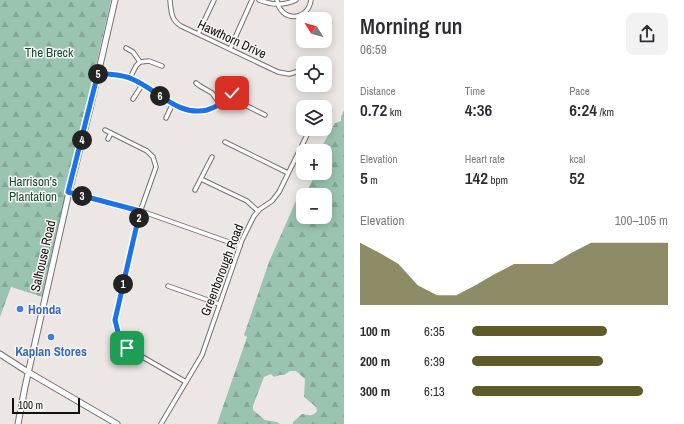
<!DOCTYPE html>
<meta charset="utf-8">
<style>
body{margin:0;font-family:"Archivo Narrow",sans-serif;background:#f2f2f3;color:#2b2b33;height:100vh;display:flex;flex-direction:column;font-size:15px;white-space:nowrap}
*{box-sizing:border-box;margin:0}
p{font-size:13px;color:#7c7c81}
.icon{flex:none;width:22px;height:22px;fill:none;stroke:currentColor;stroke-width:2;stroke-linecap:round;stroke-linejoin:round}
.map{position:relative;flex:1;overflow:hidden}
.drawer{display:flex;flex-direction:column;background:#fff;width:340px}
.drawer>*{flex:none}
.needle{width:26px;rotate:307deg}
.fabs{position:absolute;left:296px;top:12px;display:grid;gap:8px}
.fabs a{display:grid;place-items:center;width:36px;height:36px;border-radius:8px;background:#fff;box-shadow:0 2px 10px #0003;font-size:20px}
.scale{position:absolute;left:12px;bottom:10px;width:68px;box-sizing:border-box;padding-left:4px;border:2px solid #121110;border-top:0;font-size:11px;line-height:14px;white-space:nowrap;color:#121110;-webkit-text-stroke:3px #faf5f3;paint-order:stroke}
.pin{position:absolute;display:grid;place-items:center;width:34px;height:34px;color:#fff;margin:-17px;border-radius:8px;box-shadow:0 2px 6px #0006}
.km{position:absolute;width:20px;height:20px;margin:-10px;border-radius:50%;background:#222;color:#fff;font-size:11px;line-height:20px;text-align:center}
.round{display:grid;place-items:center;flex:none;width:42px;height:42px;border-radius:8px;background:#f2f2f3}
.summary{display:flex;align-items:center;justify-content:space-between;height:68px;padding:0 16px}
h1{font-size:22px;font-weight:600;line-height:30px}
.stats{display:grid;grid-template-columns:repeat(3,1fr);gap:6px;height:68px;padding:4px 16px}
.stats div{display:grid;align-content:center}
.stats b{font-size:17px;font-weight:600}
.stats small{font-size:11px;font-weight:400}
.stats p{font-size:11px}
.chart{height:112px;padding:8px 16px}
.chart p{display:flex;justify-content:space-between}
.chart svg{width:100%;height:72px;margin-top:4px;fill:#5f5b28;opacity:.7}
ul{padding:0 16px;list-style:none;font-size:13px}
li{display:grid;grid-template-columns:64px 48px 1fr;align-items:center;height:30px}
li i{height:10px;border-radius:5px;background:#5f5b28}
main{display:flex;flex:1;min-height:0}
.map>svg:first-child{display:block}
.forest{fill:url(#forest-firs)}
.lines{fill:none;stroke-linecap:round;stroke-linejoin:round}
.street-casing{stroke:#767170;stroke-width:5.5}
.secondary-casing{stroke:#767170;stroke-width:7}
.street{stroke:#fff;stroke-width:3.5}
.secondary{stroke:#fff;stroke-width:5}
.route-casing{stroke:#fff;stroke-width:8}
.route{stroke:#1a73e8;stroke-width:5}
.shop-dot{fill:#3f7fe0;stroke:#faf5f3;stroke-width:1.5}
.labels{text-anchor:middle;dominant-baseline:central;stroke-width:3;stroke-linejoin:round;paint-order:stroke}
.street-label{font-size:13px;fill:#121110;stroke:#faf5f3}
.park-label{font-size:13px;fill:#164f39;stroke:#faf5f3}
.shop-label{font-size:13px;font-weight:bold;fill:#366cbe;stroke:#faf5f3;text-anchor:start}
</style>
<main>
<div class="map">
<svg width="344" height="424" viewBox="0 0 344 424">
<defs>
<pattern id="forest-firs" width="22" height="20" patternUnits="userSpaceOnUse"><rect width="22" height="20" fill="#9bc4b0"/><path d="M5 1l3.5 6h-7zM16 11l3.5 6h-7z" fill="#84a796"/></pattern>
</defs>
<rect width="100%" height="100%" fill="#ece7e5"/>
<g class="forest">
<polygon points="0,0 111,0 43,297 11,287 0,317"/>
<path d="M344 110V424H293V422L302 414C308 415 313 417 317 411L316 407 304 397 305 379 296 371H290L284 375H280L274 377 271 374 264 377 253 406V410L265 420 277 422 280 424H217L247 337 244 335 269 262 299 194 303 196V217H325V195H305L316 173H325V155L328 149 322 146 335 123 341 121V117Z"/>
</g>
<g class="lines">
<g class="street-casing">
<g id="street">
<path d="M170 0C171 11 171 20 181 26L278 72 289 74 303 70"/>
<path d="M259 0C272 5 283 6 296 0"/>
<path d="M277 0C280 22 308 22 311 0"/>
<polyline points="198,34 214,0"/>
<polyline points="126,48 133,52 140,62"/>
<polyline points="230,49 252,0"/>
<path d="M98 73C109 75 122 74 132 79 157 89 177 117 207 110 220 107 228 98 235 87"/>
<polyline points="130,78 136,66 140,62 149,61 162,66"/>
<polyline points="196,83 200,86 212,93 220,104"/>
<polyline points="226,90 232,93"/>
<polyline points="229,97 265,115"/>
<polyline points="133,99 142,85"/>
<polyline points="166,118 173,103"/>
<path d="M105 130 147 151 153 157 156 167 140 212 116 315C114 326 118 341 127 348L186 382"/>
<polyline points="108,139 111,133"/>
<polyline points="225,142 288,173"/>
<polyline points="201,179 247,201 258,211"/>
<polyline points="195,190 212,157"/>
<polyline points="69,192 141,211 240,246"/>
<polyline points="168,286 219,304"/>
<polyline points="161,424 202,355 242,240 254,216 260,209 272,201 279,192 310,129"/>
</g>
</g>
<g class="secondary-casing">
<g id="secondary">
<polyline points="0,354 28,372 117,424"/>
<polyline points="18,424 25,387 69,192 90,109 115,0"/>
</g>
</g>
<use href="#street" class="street"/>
<use href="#secondary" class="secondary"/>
</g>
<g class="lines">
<g class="route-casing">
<path id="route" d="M127 348 120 340 115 320 140 211 68 192 98 73C109 75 122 74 132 79 157 89 177 117 207 110 217 107 225 102 232 93"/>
</g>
<use href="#route" class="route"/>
</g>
<g class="shop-dot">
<circle cx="20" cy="309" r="4"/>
<circle cx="51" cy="337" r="4"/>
</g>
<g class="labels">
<g class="street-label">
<text transform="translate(232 39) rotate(25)">Hawthorn Drive</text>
<text transform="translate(43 256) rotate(-77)">Salhouse Road</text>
<text transform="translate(222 270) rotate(-69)">Greenborough Road</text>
</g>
<g class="park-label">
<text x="49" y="52">The Breck</text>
<text x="33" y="181">Harrison's<tspan x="33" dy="15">Plantation</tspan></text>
</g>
<g class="shop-label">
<text x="28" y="309">Honda</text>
<text x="51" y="351" text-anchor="middle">Kaplan Stores</text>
</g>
</g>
</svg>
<div class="fabs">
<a><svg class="needle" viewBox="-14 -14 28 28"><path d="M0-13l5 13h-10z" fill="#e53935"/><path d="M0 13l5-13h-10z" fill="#7c7c81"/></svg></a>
<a><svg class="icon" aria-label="locate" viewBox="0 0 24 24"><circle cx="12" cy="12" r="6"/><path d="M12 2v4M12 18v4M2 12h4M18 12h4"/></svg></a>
<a><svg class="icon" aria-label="layers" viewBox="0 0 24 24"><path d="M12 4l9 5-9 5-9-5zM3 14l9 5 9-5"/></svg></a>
<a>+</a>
<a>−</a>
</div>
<div class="scale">100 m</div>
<div class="pin" style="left:127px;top:348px;background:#1e9e55"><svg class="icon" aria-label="arrive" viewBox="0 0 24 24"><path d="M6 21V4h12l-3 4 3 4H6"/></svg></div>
<div class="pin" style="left:232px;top:93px;background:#d93025"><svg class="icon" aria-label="check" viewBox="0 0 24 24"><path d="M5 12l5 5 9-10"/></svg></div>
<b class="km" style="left:123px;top:284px">1</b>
<b class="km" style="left:139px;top:218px">2</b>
<b class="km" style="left:82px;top:196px">3</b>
<b class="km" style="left:82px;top:140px">4</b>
<b class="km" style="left:98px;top:74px">5</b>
<b class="km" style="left:160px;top:96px">6</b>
</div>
<section class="drawer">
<div class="summary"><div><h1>Morning run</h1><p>06:59</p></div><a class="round"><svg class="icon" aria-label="share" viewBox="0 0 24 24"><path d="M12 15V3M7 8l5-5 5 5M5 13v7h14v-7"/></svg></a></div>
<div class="stats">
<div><p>Distance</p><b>0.72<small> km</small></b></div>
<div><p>Time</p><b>4:36</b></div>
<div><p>Pace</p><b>6:24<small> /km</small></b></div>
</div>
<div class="stats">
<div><p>Elevation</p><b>5<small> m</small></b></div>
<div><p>Heart rate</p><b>142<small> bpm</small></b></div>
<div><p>kcal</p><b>52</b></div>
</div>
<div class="chart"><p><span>Elevation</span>100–105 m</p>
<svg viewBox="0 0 160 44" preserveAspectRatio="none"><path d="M0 44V6L10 12L20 19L30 32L40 38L50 38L60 32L70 25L80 19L90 19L100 19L110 12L120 6L130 6L140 6L150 6L160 6V44z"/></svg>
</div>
<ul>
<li><b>100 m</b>6:35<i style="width:69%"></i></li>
<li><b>200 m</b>6:39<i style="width:67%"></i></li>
<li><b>300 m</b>6:13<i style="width:87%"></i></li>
</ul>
</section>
</main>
